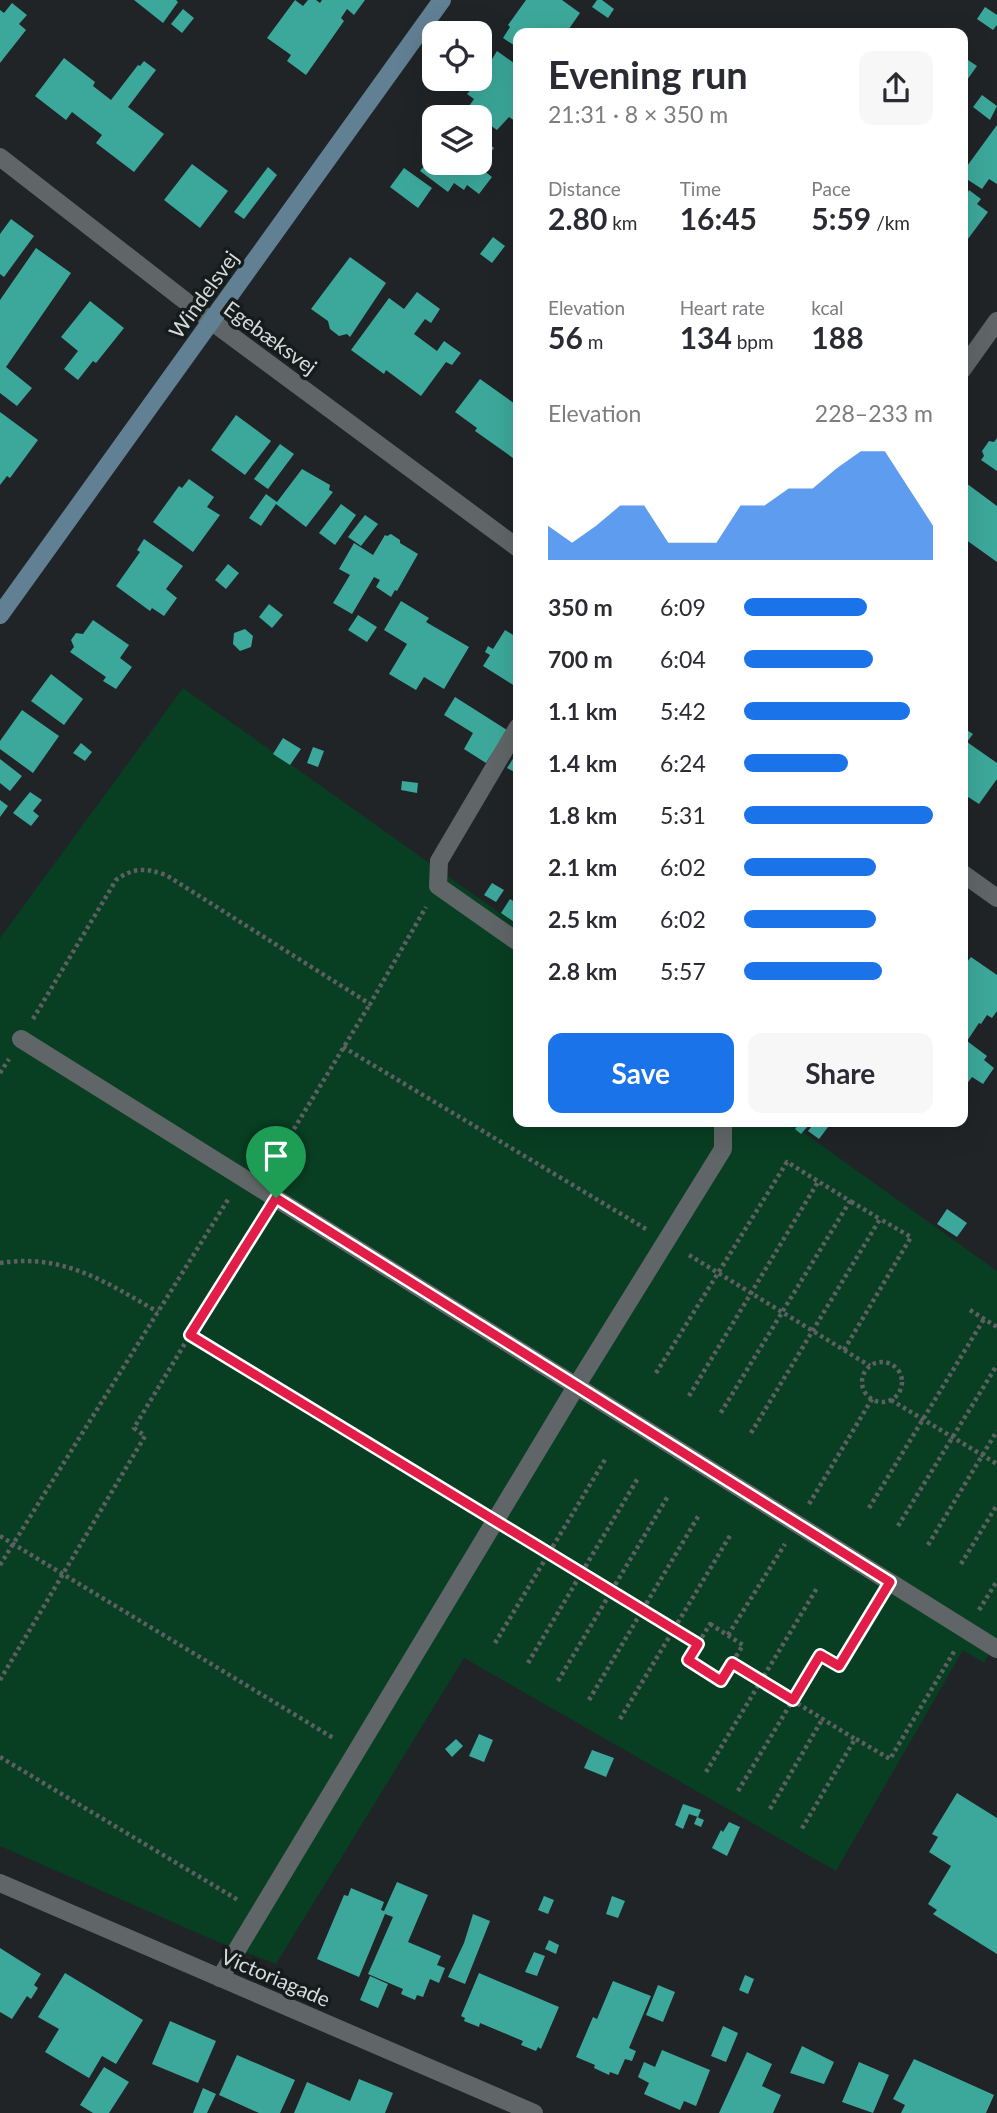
<!DOCTYPE html>
<meta charset="utf-8">
<style>
body{margin:0;font-family:Lato,sans-serif;background:#f7f7f7;color:#2b2b33;height:100vh;display:flex;flex-direction:column;font-size:26px;white-space:nowrap}
*{box-sizing:border-box;margin:0}
p{font-size:23px;color:#7c7c81}
.icon{flex:none;width:38px;height:38px;fill:none;stroke:currentColor;stroke-width:2;stroke-linecap:round;stroke-linejoin:round}
.map{position:relative;flex:1;overflow:hidden}
.side{position:absolute;left:513px;top:28px;width:455px;height:1099px;display:flex;flex-direction:column;background:#fff;border-radius:14px;box-shadow:0 7px 28px #0002}
.side>*{flex:none}
.controls{position:absolute;left:422px;top:21px;display:grid;gap:14px}
.controls a{display:grid;place-items:center;width:70px;height:70px;border-radius:14px;background:#fff;box-shadow:0 7px 28px #0002;font-size:35px}
.pin{position:absolute;display:grid;place-items:center;width:60px;height:60px;color:#fff;margin:-72px -30px;border-radius:50% 50% 50% 0;rotate:-45deg;box-shadow:0 0 7px #0007}
.pin .icon{rotate:45deg}
.round{display:grid;place-items:center;flex:none;width:74px;height:74px;border-radius:14px;background:#f7f7f7}
.overview{display:flex;align-items:center;justify-content:space-between;height:119px;padding:0 35px}
h1{font-size:38px;font-weight:700;line-height:52px}
.figures{display:grid;grid-template-columns:repeat(3,1fr);gap:10px;height:119px;padding:7px 35px}
.figures div{display:grid;align-content:center}
.figures b{font-size:30px;font-weight:700}
.figures small{font-size:19px;font-weight:400}
.figures p{font-size:19px}
.chart{height:196px;padding:14px 35px}
.chart p{display:flex;justify-content:space-between}
.chart svg{width:100%;height:126px;margin-top:7px;fill:#1a73e8;opacity:.7}
.cta{display:flex;gap:14px;margin-top:auto;padding:14px 35px}
.cta a{flex:1;height:80px;border-radius:14px;background:#1a73e8;color:#fff;font-size:28px;font-weight:700;line-height:80px;text-align:center}
.cta a+a{background:#f7f7f7;color:#2b2b33}
ul{padding:0 35px;list-style:none;font-size:23px}
li{display:grid;grid-template-columns:112px 84px 1fr;align-items:center;height:52px}
li i{height:18px;border-radius:9px;background:#1a73e8}
.map>svg:first-child{display:block}
.green{fill:#083e22}
.building{fill:#3ca89b}
.lines{fill:none;stroke-linecap:round;stroke-linejoin:round}
.path{stroke:#5c6061;stroke-width:4.5;stroke-dasharray:3.5 3.5;stroke-linecap:butt}
.lane{stroke:#606667;stroke-width:18}
.street{stroke:#606667;stroke-width:18}
.secondary{stroke:#628094;stroke-width:18}
.route-casing{stroke:#fff;stroke-width:14}
.route{stroke:#e11d48;stroke-width:9}
.labels{text-anchor:middle;dominant-baseline:central;stroke-width:7;stroke-linejoin:round;paint-order:stroke}
.street-label{font-size:21px;fill:#d6d9da;stroke:#161b1c}
</style>
<div class="map">
<svg width="997" height="2113" viewBox="0 0 997 2113">
<rect width="100%" height="100%" fill="#202426"/>
<polygon class="green" points="183,688 518,926 518,1122 789,1122 997,1271 997,1638 984,1663 963,1650 836,1871 464,1658 276,1964 211,1939 0,1846 0,938"/>
<g class="building">
<polygon points="134,0 176,0 178,2 163,23"/>
<polygon points="295,0 303,6 308,0 316,0 320,3 322,0 365,0 354,15 347,9 341,18 344,21 306,75 287,61 291,55 267,38"/>
<polygon points="526,0 562,0 580,13 566,33 518,33 518,48 503,38 510,27 508,25"/>
<polygon points="597,0 602,0 614,9 608,18 592,7"/>
<polygon points="12,3 27,15 19,24 26,30 0,63 0,10 4,13"/>
<polygon points="985,7 997,15 997,25 993,30 977,19"/>
<polygon points="183,9 194,18 182,33 171,24"/>
<polygon points="497,51 518,66 518,123 509,117 497,130 467,109 474,99 467,94 480,79"/>
<polygon points="962,56 977,66 967,80 962,76"/>
<polygon points="64,58 95,82 93,86 111,100 138,65 140,66 144,61 156,70 128,107 164,134 134,172 96,143 102,135 72,112 66,120 35,96"/>
<polygon points="982,95 997,106 990,120 973,107"/>
<polygon points="997,125 997,184 989,179 982,189 962,176 962,173"/>
<polygon points="480,137 494,148 479,167 492,177 479,194 467,185 464,190 454,183 448,192 420,171 427,162 424,160 434,147 434,163 480,163"/>
<polygon points="192,164 228,191 200,228 164,200"/>
<polygon points="268,167 277,175 244,219 234,212"/>
<polygon points="404,168 432,188 418,208 390,187"/>
<polygon points="969,190 981,199 977,204 988,212 962,247 962,193 966,196"/>
<polygon points="11,219 34,236 4,277 0,274 0,234"/>
<polygon points="493,237 505,246 492,263 480,254"/>
<polygon points="36,248 71,273 6,367 32,388 17,406 0,393 0,300"/>
<polygon points="350,257 386,283 350,337 347,334 339,336 330,329 328,321 311,309"/>
<polygon points="417,292 440,309 431,323 425,319 414,334 437,351 444,341 461,353 452,365 446,362 421,396 386,370 384,374 351,350 389,298 404,309"/>
<polygon points="90,301 124,328 96,363 93,361 78,380 64,369 78,351 61,337"/>
<polygon points="480,379 518,406 518,451 513,458 475,431 477,428 455,412"/>
<polygon points="0,412 38,440 10,478 7,476 0,485"/>
<polygon points="236,415 271,441 245,475 211,450"/>
<polygon points="997,438 997,471 981,460 984,456 982,451 989,441 994,442"/>
<polygon points="280,444 294,454 268,489 254,479"/>
<polygon points="302,469 330,485 329,490 333,492 306,527 276,504 261,526 249,518 266,494 277,502"/>
<polygon points="189,479 214,497 207,507 220,515 193,552 153,522 179,486 182,488"/>
<polygon points="966,483 997,506 997,562 962,537 962,488"/>
<polygon points="341,504 356,515 335,545 319,533"/>
<polygon points="365,515 378,524 361,546 348,537"/>
<polygon points="391,534 400,540 400,543 418,554 397,591 395,590 391,597 376,587 380,580 374,577 352,614 333,603 350,575 339,569 354,543 373,555 385,535 387,536"/>
<polygon points="144,539 183,566 166,589 177,598 164,616 152,608 150,611 116,586 140,552 137,550"/>
<polygon points="228,564 239,573 226,589 215,580"/>
<polygon points="401,601 429,618 426,622 469,647 444,689 424,677 416,690 389,674 407,644 384,630"/>
<polygon points="269,604 283,615 272,628 259,617"/>
<polygon points="358,615 377,627 367,642 348,630"/>
<polygon points="93,620 129,645 120,658 132,667 116,689 103,681 106,677 70,652 74,647 71,640 76,633 83,634"/>
<polygon points="245,629 253,636 251,647 240,651 233,644 234,633"/>
<polygon points="505,630 518,638 518,688 483,666 490,655 485,652 488,646 493,649"/>
<polygon points="51,674 83,699 64,725 31,701"/>
<polygon points="455,697 507,730 486,763 464,749 473,733 444,715"/>
<polygon points="22,710 59,736 33,773 0,749 0,741"/>
<polygon points="962,727 973,734 967,742 997,763 997,779 979,804 962,793"/>
<polygon points="283,738 301,749 290,765 273,754"/>
<polygon points="81,743 92,752 85,761 73,753"/>
<polygon points="313,747 324,751 318,767 307,763"/>
<polygon points="518,751 518,774 507,768"/>
<polygon points="0,759 22,776 10,791 0,783"/>
<polygon points="402,781 418,783 417,793 401,790"/>
<polygon points="30,792 42,800 33,811 39,816 31,826 13,813"/>
<polygon points="0,800 8,806 0,817"/>
<polygon points="492,883 504,890 496,902 484,895"/>
<polygon points="510,899 518,904 518,915 514,922 501,913"/>
<polygon points="971,957 997,975 997,1011 992,1018 987,1015 981,1024 979,1023 967,1041 987,1056 984,1060 994,1068 983,1084 972,1077 966,1085 962,1083 962,1015 964,1013 962,1011 962,968"/>
<polygon points="801,1122 808,1126 801,1134 795,1129"/>
<polygon points="815,1122 820,1122 828,1127 819,1139 808,1131"/>
<polygon points="947,1209 967,1223 957,1237 937,1224"/>
<polygon points="479,1734 493,1740 484,1762 469,1756"/>
<polygon points="456,1739 463,1746 452,1757 445,1749"/>
<polygon points="592,1750 614,1758 606,1777 584,1768"/>
<polygon points="957,1793 997,1818 997,1954 933,1914 937,1910 928,1904 951,1866 929,1852 938,1837 932,1834"/>
<polygon points="683,1804 701,1810 698,1817 689,1814 683,1829 675,1825"/>
<polygon points="697,1817 704,1820 701,1827 694,1824"/>
<polygon points="729,1822 740,1827 727,1856 712,1848 721,1830 723,1832"/>
<polygon points="397,1882 428,1895 408,1942 441,1956 437,1965 445,1968 439,1983 430,1979 423,1997 417,1995 415,2000 401,1994 403,1989 368,1974 393,1917 385,1914 359,1977 317,1959 344,1895 348,1896 351,1888 384,1902 381,1910 384,1911"/>
<polygon points="544,1896 554,1900 548,1914 538,1910"/>
<polygon points="612,1896 625,1901 618,1918 606,1914"/>
<polygon points="473,1914 490,1921 465,1984 448,1977 464,1943"/>
<polygon points="549,1940 559,1945 556,1954 545,1949"/>
<polygon points="0,1948 41,1974 34,1985 38,1988 31,1999 27,1996 12,2019 0,2012"/>
<polygon points="534,1952 545,1956 537,1976 525,1972"/>
<polygon points="65,1973 143,2020 116,2064 102,2056 89,2078 45,2052 59,2029 38,2017"/>
<polygon points="479,1973 559,2007 541,2049 538,2047 536,2051 521,2045 523,2041 480,2023 479,2027 464,2021 465,2018 461,2016"/>
<polygon points="745,1975 754,1979 748,1994 739,1990"/>
<polygon points="370,1976 388,1984 378,2008 360,2000"/>
<polygon points="613,1981 651,1996 629,2048 636,2051 632,2061 625,2059 618,2075 610,2072 609,2075 594,2068 595,2065 576,2057 593,2017 597,2019"/>
<polygon points="658,1985 675,1992 663,2022 646,2015"/>
<polygon points="170,2021 216,2041 198,2083 152,2064"/>
<polygon points="723,2026 738,2033 726,2062 711,2056"/>
<polygon points="802,2046 834,2062 824,2084 790,2073"/>
<polygon points="662,2050 710,2070 696,2106 684,2101 680,2110 644,2094 649,2083 638,2077 644,2062 655,2067"/>
<polygon points="747,2052 772,2064 762,2086 781,2095 773,2113 719,2113"/>
<polygon points="237,2055 295,2080 280,2113 259,2113 219,2095"/>
<polygon points="914,2059 994,2095 986,2113 901,2113 905,2105 893,2099"/>
<polygon points="859,2062 889,2075 873,2113 842,2102"/>
<polygon points="104,2067 129,2082 109,2113 93,2113 80,2105"/>
<polygon points="359,2079 393,2093 385,2113 294,2113 307,2082 350,2101"/>
<polygon points="203,2088 216,2094 207,2113 193,2113"/>
</g>
<g class="lines">
<g class="path">
<path d="M33 1019 116 880C134 867 146 868 166 875L370 1004 426 907"/>
<polyline points="343,1047 646,1229"/>
<polyline points="0,1073 9,1059"/>
<polyline points="272,1165 370,1004"/>
<polyline points="263,1219 190,1335 473,1506"/>
<polyline points="689,1255 870,1366"/>
<path d="M0 1263C63 1253 106 1282 158 1312"/>
<polyline points="970,1310 997,1327"/>
<polyline points="844,1350 911,1237 880,1219"/>
<circle cx="882" cy="1382" r="20"/>
<polyline points="656,1373 787,1162 850,1201 720,1414"/>
<polyline points="689,1396 818,1182"/>
<polyline points="891,1400 997,1464"/>
<polyline points="751,1433 880,1219 850,1201"/>
<polyline points="809,1504 872,1399"/>
<polyline points="869,1508 984,1319"/>
<polyline points="898,1526 997,1365"/>
<polyline points="517,1532 698,1644"/>
<polyline points="0,1536 335,1739"/>
<polyline points="928,1545 997,1431"/>
<polyline points="961,1564 997,1505"/>
<polyline points="0,1565 229,1198"/>
<polyline points="979,1610 997,1581"/>
<polygon points="710,1624 743,1645 721,1681 688,1660"/>
<polyline points="728,1635 785,1544"/>
<polyline points="495,1643 606,1458"/>
<polyline points="528,1663 638,1478"/>
<polyline points="732,1663 855,1739 801,1830"/>
<polyline points="0,1680 145,1436 134,1428 190,1335"/>
<polyline points="558,1681 668,1496"/>
<polyline points="589,1700 699,1515"/>
<polyline points="620,1719 731,1534"/>
<polyline points="856,1739 890,1759 955,1650"/>
<polyline points="0,1757 238,1900"/>
<polyline points="706,1772 817,1588"/>
<polyline points="738,1791 820,1655 839,1666 877,1604"/>
<polyline points="770,1809 823,1718"/>
</g>
<g class="lane">
<polyline points="518,727 439,861 438,886 518,942"/>
<polyline points="21,1039 997,1649"/>
<polyline points="220,1978 577,1385 723,1149 723,1122"/>
</g>
<g class="street">
<polyline points="0,157 211,321 518,548"/>
<polyline points="962,370 997,321"/>
<polyline points="962,873 997,898"/>
<polyline points="0,1883 534,2113"/>
</g>
<polyline class="secondary" points="0,615 442,0"/>
</g>
<g class="lines">
<g class="route-casing">
<polygon id="route" points="276,1198 890,1582 839,1666 820,1655 793,1700 732,1663 721,1681 688,1660 698,1644 190,1335"/>
</g>
<use href="#route" class="route"/>
</g>
<g class="labels">
<g class="street-label">
<text transform="translate(203 294) rotate(-54)">Windelsvej</text>
<text transform="translate(271 337) rotate(36)">Egebæksvej</text>
<text transform="translate(276 1977) rotate(23)">Victoriagade</text>
</g>
</g>
</svg>
<div class="controls">
<a><svg class="icon" aria-label="locate" viewBox="0 0 24 24"><circle cx="12" cy="12" r="6"/><path d="M12 2v4M12 18v4M2 12h4M18 12h4"/></svg></a>
<a><svg class="icon" aria-label="layers" viewBox="0 0 24 24"><path d="M12 4l9 5-9 5-9-5zM3 14l9 5 9-5"/></svg></a>
</div>
<div class="pin" style="left:276px;top:1198px;background:#1e9e55"><svg class="icon" aria-label="arrive" viewBox="0 0 24 24"><path d="M6 21V4h12l-3 4 3 4H6"/></svg></div>
<section class="side">
<div class="overview"><div><h1>Evening run</h1><p>21:31 · 8 × 350 m</p></div><a class="round"><svg class="icon" aria-label="share" viewBox="0 0 24 24"><path d="M12 15V3M7 8l5-5 5 5M5 13v7h14v-7"/></svg></a></div>
<div class="figures">
<div><p>Distance</p><b>2.80<small> km</small></b></div>
<div><p>Time</p><b>16:45</b></div>
<div><p>Pace</p><b>5:59<small> /km</small></b></div>
</div>
<div class="figures">
<div><p>Elevation</p><b>56<small> m</small></b></div>
<div><p>Heart rate</p><b>134<small> bpm</small></b></div>
<div><p>kcal</p><b>188</b></div>
</div>
<div class="chart"><p><span>Elevation</span>228–233 m</p>
<svg viewBox="0 0 160 44" preserveAspectRatio="none"><path d="M0 44V32L10 38L20 32L30 25L40 25L50 38L60 38L70 38L80 25L90 25L100 19L110 19L120 12L130 6L140 6L150 19L160 32V44z"/></svg>
</div>
<ul>
<li><b>350 m</b>6:09<i style="width:65%"></i></li>
<li><b>700 m</b>6:04<i style="width:68%"></i></li>
<li><b>1.1 km</b>5:42<i style="width:88%"></i></li>
<li><b>1.4 km</b>6:24<i style="width:55%"></i></li>
<li><b>1.8 km</b>5:31<i style="width:100%"></i></li>
<li><b>2.1 km</b>6:02<i style="width:70%"></i></li>
<li><b>2.5 km</b>6:02<i style="width:70%"></i></li>
<li><b>2.8 km</b>5:57<i style="width:73%"></i></li>
</ul>
<div class="cta"><a>Save</a><a>Share</a></div>
</section>
</div>
